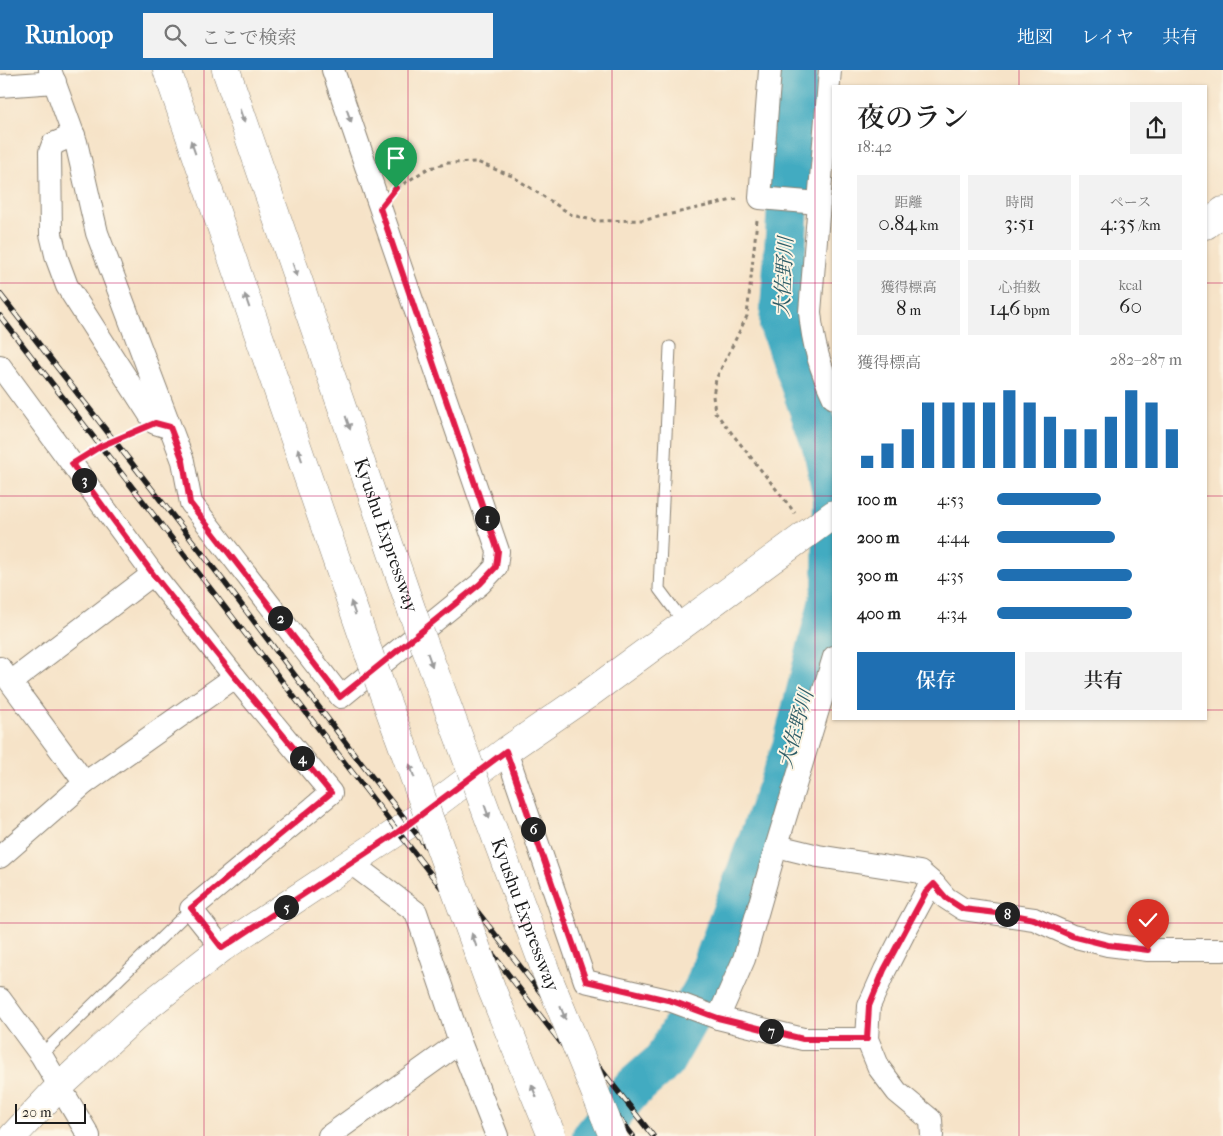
<!DOCTYPE html>
<html lang="ja">
<meta charset="utf-8">
<style>
body{margin:0;font-family:"IM FELL French Canon","Noto Serif JP",serif;background:#f2f2f2;color:#222;height:100vh;display:flex;flex-direction:column;font-size:19px;white-space:nowrap}
*{box-sizing:border-box;margin:0}
p{font-size:16px;color:#767676}
.icon{flex:none;width:28px;height:28px;fill:none;stroke:currentColor;stroke-width:2;stroke-linecap:round;stroke-linejoin:round}
.map{position:relative;flex:1;overflow:hidden}
.details{position:absolute;left:832px;top:15px;width:375px;height:635px;display:flex;flex-direction:column;background:#fff;border-radius:0px;box-shadow:0 1px 4px #0004}
.details>*{flex:none}
.scale{position:absolute;left:15px;bottom:12px;width:71px;box-sizing:border-box;padding-left:5px;border:2px solid #1c1c1c;border-top:0;font-size:14px;line-height:18px;white-space:nowrap;color:#1c1c1c;-webkit-text-stroke:4px #fcf5e5;paint-order:stroke}
.pin{position:absolute;display:grid;place-items:center;width:42px;height:42px;color:#fff;margin:-51px -21px;border-radius:50% 50% 50% 0;rotate:-45deg;box-shadow:0 0 5px #0007}
.pin .icon{rotate:45deg}
.km{position:absolute;width:25px;height:25px;margin:-12px;border-radius:50%;background:#222;color:#fff;font-size:14px;line-height:25px;text-align:center}
.round{display:grid;place-items:center;flex:none;width:52px;height:52px;border-radius:0px;background:#f2f2f2}
.headline{display:flex;align-items:center;justify-content:space-between;height:85px;padding:0 25px}
h1{font-size:28px;font-weight:600;line-height:38px}
.metrics{display:grid;grid-template-columns:repeat(3,1fr);gap:8px;height:85px;padding:5px 25px}
.metrics div{display:grid;align-content:center;border-radius:0px;background:#f2f2f2;text-align:center}
.metrics b{font-size:21px;font-weight:600}
.metrics small{font-size:14px;font-weight:400}
.metrics p{font-size:14px}
.chart{height:140px;padding:10px 25px}
.chart p{display:flex;justify-content:space-between}
.chart svg{width:100%;height:90px;margin-top:5px;stroke:#1f6fb2;stroke-width:6}
.cta{display:flex;gap:10px;margin-top:auto;padding:10px 25px}
.cta a{flex:1;height:58px;border-radius:0px;background:#1f6fb2;color:#fff;font-size:20px;font-weight:600;line-height:58px;text-align:center}
.cta a+a{background:#f2f2f2;color:#222}
ul{padding:0 25px;list-style:none;font-size:16px}
li{display:grid;grid-template-columns:80px 60px 1fr;align-items:center;height:38px}
li i{height:12px;border-radius:6px;background:#1f6fb2}
header{display:flex;align-items:center;gap:30px;box-sizing:border-box;height:70px;padding:0 25px;background:#1f6fb2;color:#fff}
header strong{font-size:24px}
nav{display:flex;gap:28px;margin-inline-start:auto;font-size:18px}
.search{width:350px;height:45px;background:#f2f2f2;display:flex;align-items:center;gap:12px;box-sizing:border-box;padding:0 18px;border-radius:0px;color:#767676;font-size:19px}
.map>svg:first-child{display:block}
.lines{fill:none;stroke-linecap:round;stroke-linejoin:round}
.river{stroke:#42abc1;stroke-width:42}
.service-casing{stroke:#898072;stroke-width:13}
.minor-casing{stroke:#898072;stroke-width:24}
.tertiary-casing{stroke:#898072;stroke-width:29}
.motorway-casing{stroke:#898072;stroke-width:29}
.path{stroke:#898072;stroke-width:3;stroke-dasharray:4 4;stroke-linecap:butt}
.service{stroke:#fff;stroke-width:11}
.minor{stroke:#fff;stroke-width:22}
.tertiary{stroke:#fff;stroke-width:28}
.motorway{stroke:#fff;stroke-width:28}
.rail-casing{stroke:#1c1c1c;stroke-width:5.5}
.rail{stroke:#fcf5e5;stroke-width:4;stroke-dasharray:11;stroke-linecap:butt}
.motorway-bridge-casing{stroke:#898072;stroke-width:29;stroke-linecap:butt}
.motorway-bridge{stroke:#fff;stroke-width:28}
.oneway{fill:#999}
.route-casing{stroke:#fff;stroke-width:10}
.route{stroke:#e11d48;stroke-width:6}
.grid{fill:none;stroke:#c2185b;stroke-width:1;stroke-opacity:0.55}
.labels{text-anchor:middle;dominant-baseline:central;stroke-width:4;stroke-linejoin:round;paint-order:stroke}
.street-label{font-size:19px;fill:#1c1c1c;stroke:#fcf5e5}
.water-label{font-size:20px;font-style:italic;fill:#2d5c66;stroke:#fcf5e5}
</style>
<header>
<strong>Runloop</strong>
<div class="search"><svg class="icon" aria-label="search" viewBox="0 0 24 24"><circle cx="10" cy="10" r="6"/><path d="M15 15l6 6"/></svg>ここで検索</div>
<nav><a>地図</a><a>レイヤ</a><a>共有</a></nav>
</header>
<div class="map">
<svg width="1223" height="1066" viewBox="0 0 1223 1066">
<rect width="100%" height="100%" fill="#fcf5e5"/>
<filter id="ink" filterUnits="userSpaceOnUse"><feTurbulence type="fractalNoise" baseFrequency=".02" numOctaves="2"/><feDisplacementMap in="SourceGraphic" scale="10" xChannelSelector="R" yChannelSelector="G"/><feConvolveMatrix kernelMatrix="1 2 1 2 8 2 1 2 1" color-interpolation-filters="sRGB"/></filter>
<filter id="wash" filterUnits="userSpaceOnUse"><feTurbulence type="fractalNoise" baseFrequency=".0096" numOctaves="4" result="noise"/><feDisplacementMap in="SourceGraphic" scale="20" xChannelSelector="R" yChannelSelector="G"/><feGaussianBlur stdDeviation="1.12" result="paint"/><feColorMatrix in="noise" values="0 0 0 0 0 0 0 0 0 0 0 0 0 0 0 0 0 1.4 0 .05"/><feComposite in="paint" operator="in"/></filter>
<g filter="url(#wash)">
<rect width="100%" height="100%" fill="#f6e3c8"/>
<g class="lines">
<polyline class="river" points="593,1066 631,1020 664,991 705,918 793,677 833,518 834,428 824,379 780,255 797,0"/>
</g>
</g>
<g filter="url(#ink)">
<g class="lines">
<g class="service-casing">
<g id="service">
<polyline points="670,277 659,519 685,554"/>
<polyline points="41,985 191,839"/>
</g>
</g>
<g class="minor-casing">
<g id="minor">
<polyline points="50,0 76,72 97,163 183,391 191,433 341,627 480,514 496,497 498,481 333,0"/>
<polyline points="770,0 760,128 819,133"/>
<path d="M830 0 810 242C813 275 820 298 834 328"/>
<polyline points="0,16 55,12"/>
<polyline points="74,65 53,74 50,82 51,164 57,189 67,216 155,353 168,357"/>
<polyline points="0,296 153,504 235,607 331,723 191,839 222,878"/>
<polyline points="0,598 85,713"/>
<polyline points="11,612 153,504"/>
<polyline points="506,681 585,911 672,931 718,948 803,969 867,969"/>
<polyline points="777,776 818,786 920,802 934,814 946,828 963,839 1034,849 1072,866 1108,875 1148,880 1223,880"/>
<polyline points="0,787 85,713 235,607"/>
<polyline points="351,793 416,842 460,972 497,1066"/>
<polyline points="0,929 41,985 89,1066"/>
<polyline points="718,948 744,889 772,791 834,587"/>
<polyline points="329,1066 460,972"/>
<polyline points="932,1066 931,1050 897,1022 879,998 867,969 869,936 885,900 906,859 926,822 934,814"/>
</g>
</g>
<g class="tertiary-casing">
<g id="tertiary">
<polyline points="1206,155 1223,141"/>
<polyline points="13,1066 59,1017 144,939 222,878 409,754 506,681 590,623 834,444"/>
</g>
</g>
<g class="motorway-casing">
<g id="motorway">
<polyline points="167,0 369,584"/>
<path id="s1" d="M226 0 413 544"/>
</g>
</g>
<g class="path">
<polyline points="397,118 427,99 448,93 477,92 512,106 572,145 596,151 645,150 737,129"/>
<polyline points="757,150 747,246 716,309 713,326 715,342 795,443"/>
<polyline points="92,382 134,362"/>
</g>
<use href="#service" class="service"/>
<use href="#minor" class="minor"/>
<use href="#tertiary" class="tertiary"/>
<use href="#motorway" class="motorway"/>
<g class="rail-casing">
<g id="rail">
<polyline points="0,224 222,509 361,693 653,1066"/>
<polyline points="0,246 633,1066"/>
</g>
</g>
<use href="#rail" class="rail"/>
<g class="motorway-bridge-casing">
<g id="motorway-bridge">
<path id="s2" d="M413 544 546 902 613 1066"/>
<polyline points="369,584 492,920 552,1066"/>
</g>
</g>
<use href="#motorway-bridge" class="motorway-bridge"/>
</g>
<defs><path id="oneway-solid" d="M-6-.8H1V-3.2L6.5 0L1 3.2V.8H-6Z" transform="scale(1.25)"/></defs>
<g class="oneway">
<use href="#oneway-solid" transform="translate(242 46) rotate(71)"/>
<use href="#oneway-solid" transform="translate(349 46) rotate(71)"/>
<use href="#oneway-solid" transform="translate(193 77) rotate(-109)"/>
<use href="#oneway-solid" transform="translate(295 200) rotate(71)"/>
<use href="#oneway-solid" transform="translate(247 231) rotate(-109)"/>
<use href="#oneway-solid" transform="translate(348 353) rotate(71)"/>
<use href="#oneway-solid" transform="translate(300 385) rotate(-109)"/>
<use href="#oneway-solid" transform="translate(353 538) rotate(-109)"/>
<use href="#oneway-solid" transform="translate(430 590) rotate(70)"/>
<use href="#oneway-solid" transform="translate(412 701) rotate(-110)"/>
<use href="#oneway-solid" transform="translate(487 742) rotate(70)"/>
<use href="#oneway-solid" transform="translate(474 870) rotate(-110)"/>
<use href="#oneway-solid" transform="translate(563 943) rotate(68)"/>
<use href="#oneway-solid" transform="translate(534 1021) rotate(-112)"/>
</g>
</g>
<g class="lines" filter="url(#ink)">
<g class="route-casing">
<polyline id="route" points="396,118 380,138 498,481 496,497 480,514 340,627 190,433 183,391 170,357 155,353 101,376 72,394 153,504 235,607 331,723 191,838 222,878 398,762 506,681 586,911 672,931 718,948 803,969 867,969 869,936 884,900 906,859 926,822 934,814 946,828 963,839 1014,845 1034,849 1072,866 1108,875 1148,880"/>
</g>
<use href="#route" class="route"/>
</g>
<path class="grid" d="M204 0V1066M408 0V1066M612 0V1066M815 0V1066M1019 0V16M0 213H834M1206 213H1223M0 426H834M1206 426H1223M0 640H834M1206 640H1223M1019 649V1066M0 853H1223"/>
<g class="labels">
<g class="street-label">
<text stroke="none"><textPath href="#s1" startOffset="492">Kyushu Expressway</textPath></text>
<text stroke="none"><textPath href="#s2" startOffset="321">Kyushu Expressway</textPath></text>
</g>
<g class="water-label">
<text transform="translate(784 207) rotate(-87)">大佐野川</text>
<text transform="translate(796 659) rotate(-74)">大佐野川</text>
</g>
</g>
</svg>
<div class="scale">20 m</div>
<div class="pin" style="left:396px;top:118px;background:#1e9e55"><svg class="icon" aria-label="arrive" viewBox="0 0 24 24"><path d="M6 21V4h12l-3 4 3 4H6"/></svg></div>
<div class="pin" style="left:1148px;top:880px;background:#d93025"><svg class="icon" aria-label="check" viewBox="0 0 24 24"><path d="M5 12l5 5 9-10"/></svg></div>
<b class="km" style="left:487px;top:448px">1</b>
<b class="km" style="left:280px;top:548px">2</b>
<b class="km" style="left:84px;top:410px">3</b>
<b class="km" style="left:302px;top:688px">4</b>
<b class="km" style="left:286px;top:837px">5</b>
<b class="km" style="left:533px;top:759px">6</b>
<b class="km" style="left:771px;top:961px">7</b>
<b class="km" style="left:1007px;top:844px">8</b>
<section class="details">
<div class="headline"><div><h1>夜のラン</h1><p>18:42</p></div><a class="round"><svg class="icon" aria-label="share" viewBox="0 0 24 24"><path d="M12 15V3M7 8l5-5 5 5M5 13v7h14v-7"/></svg></a></div>
<div class="metrics">
<div><p>距離</p><b>0.84<small> km</small></b></div>
<div><p>時間</p><b>3:51</b></div>
<div><p>ペース</p><b>4:35<small> /km</small></b></div>
</div>
<div class="metrics">
<div><p>獲得標高</p><b>8<small> m</small></b></div>
<div><p>心拍数</p><b>146<small> bpm</small></b></div>
<div><p>kcal</p><b>60</b></div>
</div>
<div class="chart"><p><span>獲得標高</span>282–287 m</p>
<svg viewBox="0 0 160 44" preserveAspectRatio="none"><path d="M5 44V38M15 44V32M25 44V25M35 44V12M45 44V12M55 44V12M65 44V12M75 44V6M85 44V12M95 44V19M105 44V25M115 44V25M125 44V19M135 44V6M145 44V12M155 44V25"/></svg>
</div>
<ul>
<li><b>100 m</b>4:53<i style="width:56%"></i></li>
<li><b>200 m</b>4:44<i style="width:64%"></i></li>
<li><b>300 m</b>4:35<i style="width:73%"></i></li>
<li><b>400 m</b>4:34<i style="width:73%"></i></li>
</ul>
<div class="cta"><a>保存</a><a>共有</a></div>
</section>
</div>
